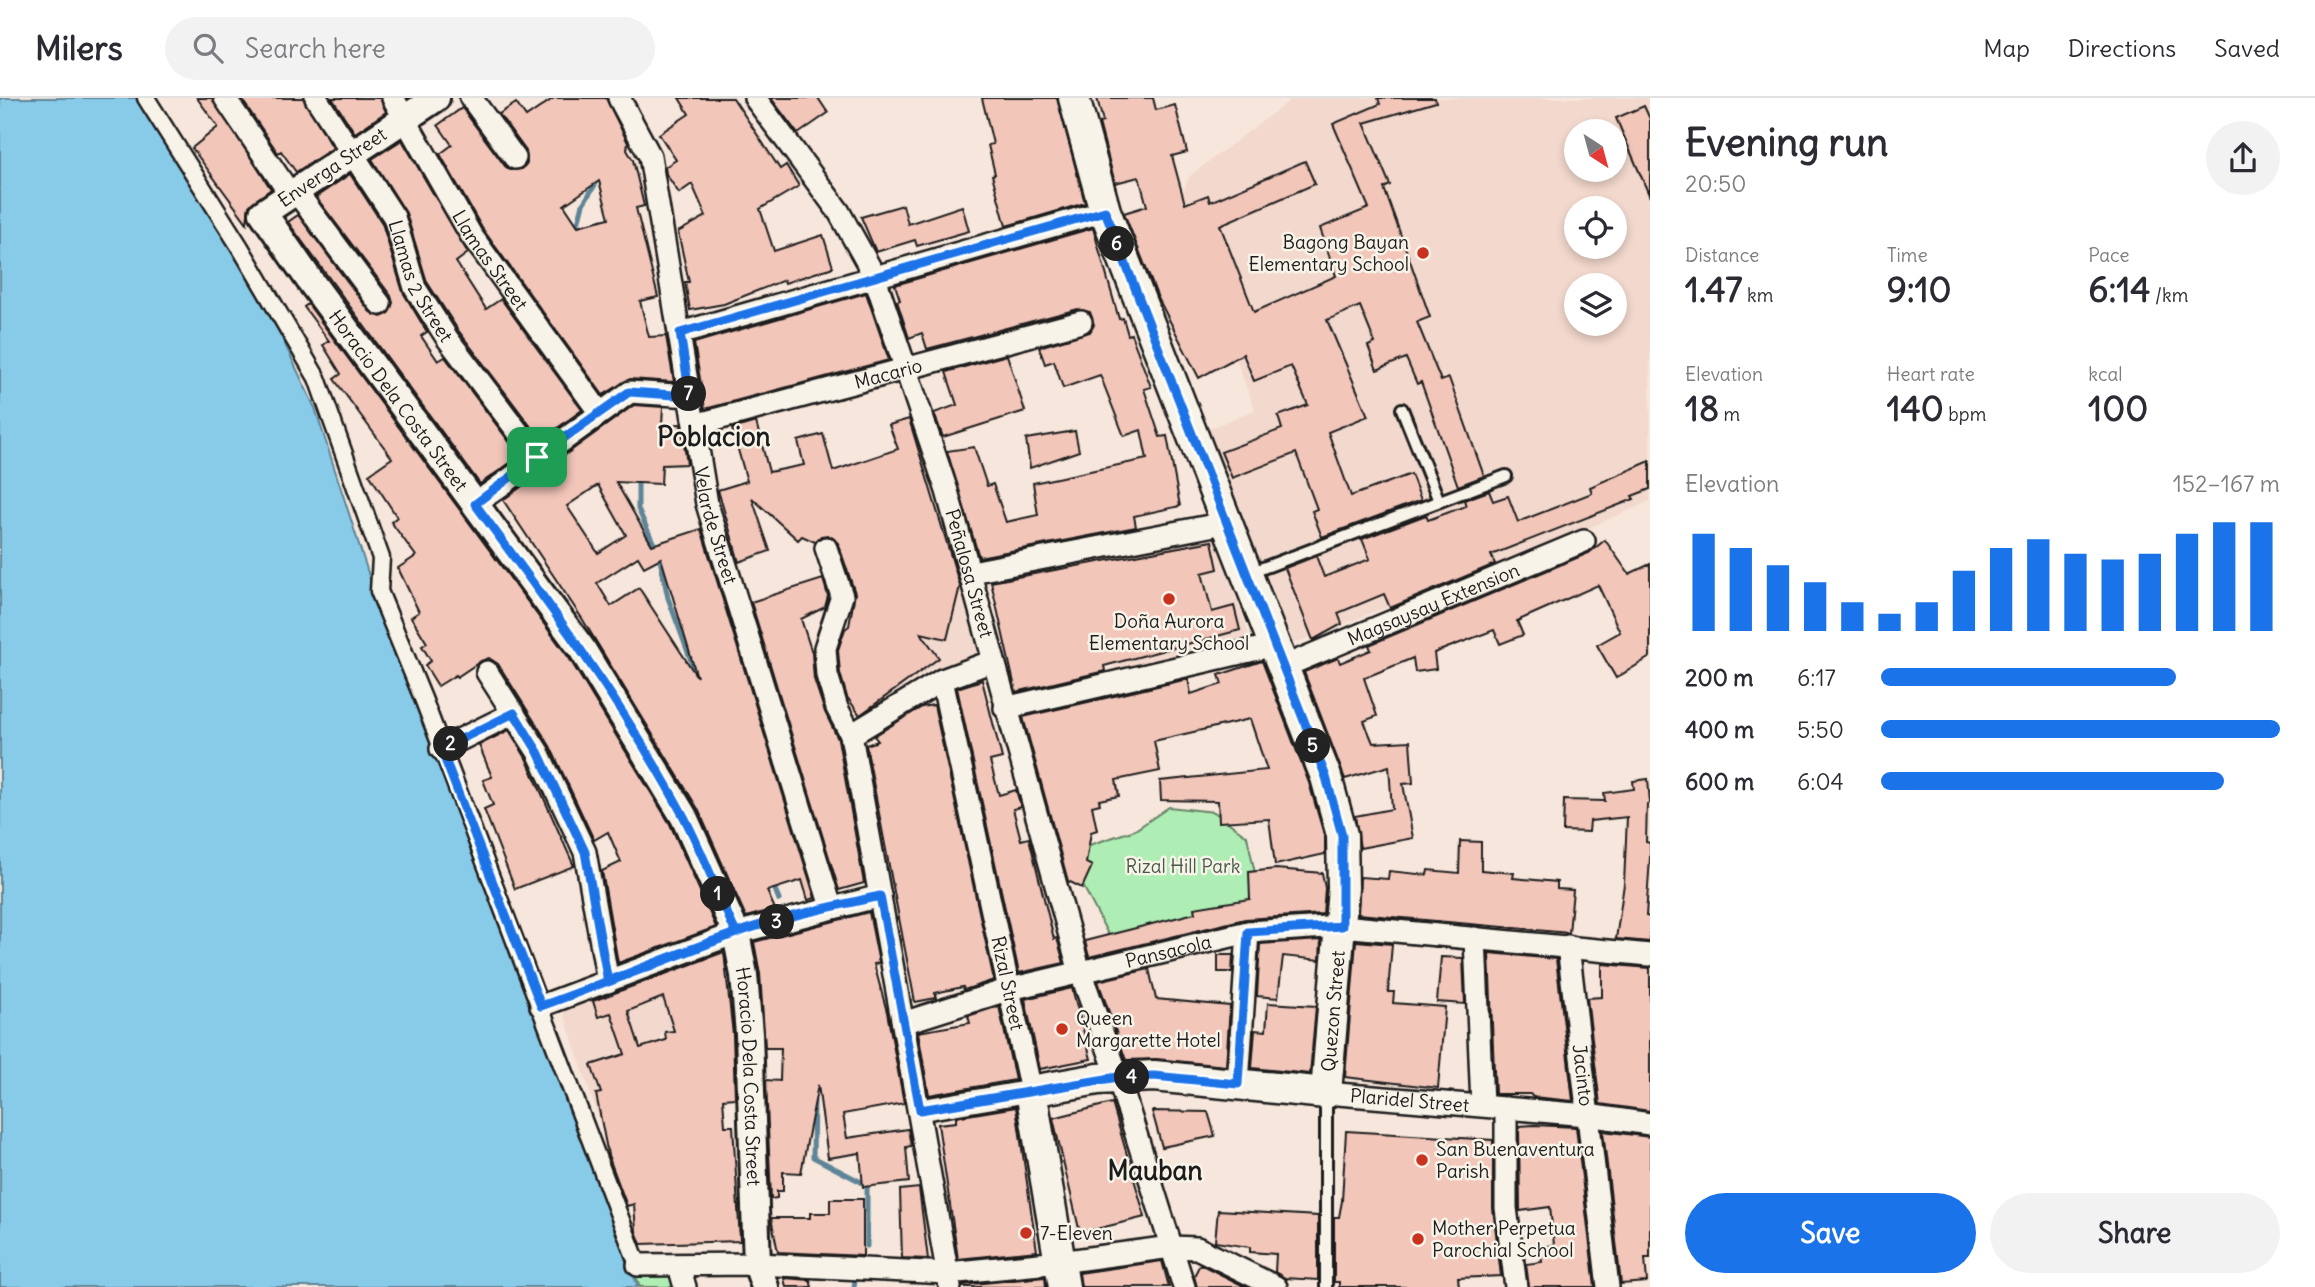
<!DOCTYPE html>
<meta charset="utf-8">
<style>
body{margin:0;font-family:Delius,sans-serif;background:#f2f2f3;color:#2b2b33;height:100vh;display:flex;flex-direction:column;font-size:26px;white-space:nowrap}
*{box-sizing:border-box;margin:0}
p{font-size:23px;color:#7c7c81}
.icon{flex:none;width:38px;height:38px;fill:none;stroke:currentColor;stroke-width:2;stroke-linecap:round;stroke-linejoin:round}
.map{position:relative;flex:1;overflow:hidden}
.drawer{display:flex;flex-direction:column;background:#fff;width:665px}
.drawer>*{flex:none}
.needle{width:46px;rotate:144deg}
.controls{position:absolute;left:1564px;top:21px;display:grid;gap:14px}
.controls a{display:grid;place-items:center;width:63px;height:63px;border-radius:50%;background:#fff;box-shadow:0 4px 10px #0003;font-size:35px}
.pin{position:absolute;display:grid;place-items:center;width:60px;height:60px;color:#fff;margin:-30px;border-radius:14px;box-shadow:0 4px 10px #0006}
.km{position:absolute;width:35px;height:35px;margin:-18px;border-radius:50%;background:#222;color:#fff;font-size:19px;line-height:35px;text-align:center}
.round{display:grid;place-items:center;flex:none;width:74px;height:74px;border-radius:37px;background:#f2f2f3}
.headline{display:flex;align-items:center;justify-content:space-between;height:119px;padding:0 35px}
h1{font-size:38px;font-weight:800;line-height:52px}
.stats{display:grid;grid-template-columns:repeat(3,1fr);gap:10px;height:119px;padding:7px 35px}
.stats div{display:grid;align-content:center}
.stats b{font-size:35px;font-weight:800}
.stats small{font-size:19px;font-weight:400}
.stats p{font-size:19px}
.chart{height:196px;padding:14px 35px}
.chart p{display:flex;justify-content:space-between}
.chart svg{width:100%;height:126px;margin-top:7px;stroke:#1a73e8;stroke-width:6}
.button{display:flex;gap:14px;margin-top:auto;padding:14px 35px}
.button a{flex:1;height:80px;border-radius:42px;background:#1a73e8;color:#fff;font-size:28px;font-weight:800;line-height:80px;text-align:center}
.button a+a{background:#f2f2f3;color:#2b2b33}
ul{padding:0 35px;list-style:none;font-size:23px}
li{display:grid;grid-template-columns:112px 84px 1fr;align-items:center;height:52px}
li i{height:18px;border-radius:9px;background:#1a73e8}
header{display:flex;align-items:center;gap:42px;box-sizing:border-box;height:98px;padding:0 35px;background:#fff;border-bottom:2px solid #e1e1e2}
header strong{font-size:33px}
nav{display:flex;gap:38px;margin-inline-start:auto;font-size:24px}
.search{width:490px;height:63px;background:#f2f2f3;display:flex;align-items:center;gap:18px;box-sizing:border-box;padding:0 24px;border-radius:38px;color:#7c7c81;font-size:26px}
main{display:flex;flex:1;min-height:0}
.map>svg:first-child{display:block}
.built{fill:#f2d8cd;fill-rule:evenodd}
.green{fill:#aeedb4;stroke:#658468;stroke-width:2}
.water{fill:#88cbe9;stroke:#5d8597;stroke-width:2}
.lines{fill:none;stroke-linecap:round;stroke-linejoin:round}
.stream{stroke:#5d8597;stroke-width:5}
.building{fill:#f3c6ba;stroke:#1c1c1c;stroke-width:2;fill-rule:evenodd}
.service-casing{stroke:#1c1c1c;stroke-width:16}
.pedestrian-casing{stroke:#1c1c1c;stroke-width:21}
.minor-casing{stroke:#1c1c1c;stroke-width:26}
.tertiary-casing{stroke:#1c1c1c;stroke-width:32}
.secondary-casing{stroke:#1c1c1c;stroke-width:35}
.service{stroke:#f7f3e8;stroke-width:10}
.pedestrian{stroke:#f7f3e8;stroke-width:16}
.minor{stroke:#f7f3e8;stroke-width:21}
.tertiary{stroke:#f7f3e8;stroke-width:26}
.secondary{stroke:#f7f3e8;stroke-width:30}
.route-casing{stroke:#fff;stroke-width:14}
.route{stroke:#1a73e8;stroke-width:9}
.poi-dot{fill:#c8321e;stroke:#f7f3e8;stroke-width:2.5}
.labels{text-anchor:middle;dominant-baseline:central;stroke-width:5;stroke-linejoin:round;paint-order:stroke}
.street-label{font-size:19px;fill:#1c1c1c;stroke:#f7f3e8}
.poi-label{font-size:19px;fill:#1c1c1c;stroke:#f7f3e8;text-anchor:start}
.park-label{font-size:19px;fill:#485b4a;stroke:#f7f3e8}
.district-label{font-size:26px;font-weight:bold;fill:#1c1c1c;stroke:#f7f3e8}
</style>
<header>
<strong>Milers</strong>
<div class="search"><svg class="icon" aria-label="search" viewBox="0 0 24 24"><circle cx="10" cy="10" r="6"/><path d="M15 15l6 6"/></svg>Search here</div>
<nav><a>Map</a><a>Directions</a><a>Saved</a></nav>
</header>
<main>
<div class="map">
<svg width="1650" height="1189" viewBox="0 0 1650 1189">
<rect width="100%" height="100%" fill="#f7e6db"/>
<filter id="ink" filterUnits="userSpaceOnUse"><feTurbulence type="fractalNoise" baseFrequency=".0143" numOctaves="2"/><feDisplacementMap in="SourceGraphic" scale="14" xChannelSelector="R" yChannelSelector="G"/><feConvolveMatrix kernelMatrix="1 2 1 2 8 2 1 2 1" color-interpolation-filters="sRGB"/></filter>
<g filter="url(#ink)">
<g class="built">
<path d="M1293 0H1650V403L1577 435 1287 548 1203 333 1255 312 1178 105 1190 78ZM1577 33H1615V72H1577ZM1577 110H1615V149H1577ZM1577 187H1615V226H1577Z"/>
<polygon points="1216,434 1250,541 1116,575 1091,461"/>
<polygon points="987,480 1006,573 932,570 848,627 831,589 915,529 925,482"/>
<polygon points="665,865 676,927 661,936 648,1010 600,1024 560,904"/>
</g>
<g class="green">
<polygon points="1169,709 1214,714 1247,738 1261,803 1115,850 1076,774 1071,753 1135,732"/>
<polygon points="633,1170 672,1171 678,1189 640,1189"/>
</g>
<polygon class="water" points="0,0 141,0 257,187 315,310 371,484 638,1189 0,1189"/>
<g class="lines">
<g class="stream">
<polyline points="576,133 583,106 595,87 594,81"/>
<polyline points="638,379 638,411 659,457 668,500 697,579"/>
<polyline points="773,786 779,802"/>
<polyline points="814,1002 813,1059 867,1087 867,1148"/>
<polyline points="854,1189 856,1178"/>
</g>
</g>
<g class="building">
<polygon points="197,0 212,0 271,91 249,108 247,125 192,50 218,29"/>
<polygon points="241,0 303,0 333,50 296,74 281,53 278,55"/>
<polygon points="332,0 380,0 386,14 355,35"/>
<path d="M554 0H606L628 45 627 52 633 62 644 108 636 110 658 199 640 203 649 239 666 238 674 284 630 281 603 297 482 130 440 56 452 47 438 27 462 10 505 68 510 72 522 71 527 65 526 53 499 16 516 5 526 19ZM599 83 609 120 578 128 564 107Z"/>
<polygon points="679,0 733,0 780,71 786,67 799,88 760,111 774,153 823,137 833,169 785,185 784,182 724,206 690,212 685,184 689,184 678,134 706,118 692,86 679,95 666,76 665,69 676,62 659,36 689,16"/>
<polygon points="771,0 818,0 828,15 798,36"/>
<polygon points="982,0 1057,0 1085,105 1006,128 992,77 995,76 988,47 993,46"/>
<polygon points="1097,0 1153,0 1156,12 1175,7 1187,54 1172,58 1185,106 1208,97 1210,104 1305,63 1315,86 1220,127 1254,214 1336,178 1320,130 1369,110 1333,26 1380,6 1378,0 1435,0 1436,4 1364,25 1390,87 1384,90 1430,219 1417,224 1441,283 1449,280 1484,378 1458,388 1421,284 1417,286 1406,260 1377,272 1368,248 1375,245 1360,208 1327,222 1368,318 1328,334 1351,398 1411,376 1421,402 1322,439 1312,413 1317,411 1296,355 1232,380 1221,354 1282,331 1278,318 1308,307 1291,268 1254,283 1243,256 1199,280 1158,200 1124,115 1147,108 1139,79 1115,85 1099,25 1103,24"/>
<polygon points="1644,8 1650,21 1650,99 1616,20"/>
<polygon points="402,42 468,155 456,164 486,211 501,201 582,312 541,342 458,232 427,184 406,115 372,61"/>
<polygon points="350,76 382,125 403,194 427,234 421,238 438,263 445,259 520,358 480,386 288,124 298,117 370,214 381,219 388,216 393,205 391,198 316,99"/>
<polygon points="903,107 908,126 962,108 969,133 917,148 915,142 876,154 861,119"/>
<polygon points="1093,130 1119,221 1123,220 1128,237 1131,236 1151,289 1144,291 1160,339 1167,338 1180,408 1134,418 1136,429 979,459 947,353 974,349 987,388 993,386 1006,424 1038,417 1033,385 1147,361 1141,332 1124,338 1100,277 1063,290 1054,263 1045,266 1039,249 1090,234 1094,227 1090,214 1078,211 927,251 922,235 909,240 897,203 900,202 895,187"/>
<polygon points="866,195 889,262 705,311 694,245"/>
<polygon points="308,206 569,560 670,726 716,829 618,865 602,773 621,764 608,734 594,742 550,648 498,566 489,560 481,563 457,579 456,577 438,588 425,567 431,563 422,548 427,545 411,519 419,514 398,470 416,458 391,424 397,419 369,376 392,360 334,281 341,276 323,247 329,243 304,209"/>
<polygon points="1007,257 1025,313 943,339 934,315 957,307 946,274"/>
<path d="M634 307 663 309 662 327 681 326 687 366 662 367 661 386 616 384 652 447 701 431 815 800 808 802 802 782 767 793 775 811 746 819 698 711 583 522 503 402ZM598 387 626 437 598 455 567 408ZM638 459 644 469 661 460 697 579 639 490 611 508 597 485Z"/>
<polygon points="909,321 960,488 947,541 921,535 939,560 860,617 847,599 840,575 838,552 845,531 849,528 855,495 838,445 828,437 821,438 815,444 802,438 798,442 752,400 770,453 739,464 718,392 747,383 732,331 756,324 769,374 804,367 798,343 823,336 833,373 898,351 889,327"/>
<polygon points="1075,333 1079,353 1030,370 1026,341"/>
<polygon points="1650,363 1650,391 1632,398 1634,401 1491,457 1495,466 1390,510 1384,496 1338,515 1342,526 1313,542 1285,470 1316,458 1324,479 1370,461 1362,441 1426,417 1428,422 1466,408 1464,402 1489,393 1493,403 1508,398 1518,424 1592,395 1590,389"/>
<polygon points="1605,442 1629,476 1650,466 1650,559 1616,580 1597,547 1620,534 1598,487 1517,523 1523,537 1500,546 1494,532 1434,555 1436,571 1415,574 1413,560 1364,580 1377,618 1364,623 1373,645 1410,643 1413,685 1403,686 1413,740 1360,750 1355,718 1392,711 1389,668 1345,681 1304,574 1338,560 1340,565 1371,552 1369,547 1589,455"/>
<polygon points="1212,443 1218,471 1202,475 1212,514 1234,508 1240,532 1104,568 1105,573 1016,594 991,484"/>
<polygon points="823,481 828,498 825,509 801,521 812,555 814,581 825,614 838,641 864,785 839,792 751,504"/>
<polygon points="1262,563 1309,685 1325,740 1325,756 1275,767 1269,721 1219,724 1218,703 1161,702 1160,683 1267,672 1250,621 1154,643 1160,673 1116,682 1119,698 1099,702 1100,706 1092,708 1097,732 1091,734 1086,765 1092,768 1082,790 1068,783 1023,619 1188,581 1191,596 1222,586 1219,577"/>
<polygon points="982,582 1002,660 990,663 999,697 1016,692 1021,709 1013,711 1021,742 1029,740 1054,841 1057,840 1064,865 1019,875 957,590"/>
<polygon points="934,607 994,882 964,892 963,889 935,895 936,900 915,904 866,647 878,643 874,638 922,609"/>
<polygon points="509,632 526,660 574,768 515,791 484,711 493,707 483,682 492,679 479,647"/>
<polygon points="1648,681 1650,705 1647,706 1646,744 1650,745 1650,760 1646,818 1650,819 1650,844 1616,841 1624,786 1627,719 1590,723 1589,734 1563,733 1564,702 1605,703 1604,695 1634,691 1633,683"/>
<polygon points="1460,743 1481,744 1481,772 1514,775 1513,780 1557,784 1557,791 1573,792 1569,835 1358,816 1360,779 1388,781 1389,773 1427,777 1428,772 1459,775"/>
<polygon points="1276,771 1322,775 1325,790 1323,816 1245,821 1089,859 1085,843 1195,815 1194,810 1250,801 1249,774"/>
<polygon points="869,814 879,865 874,866 887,914 904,1005 843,1016 847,1040 908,1031 911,1048 906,1049 909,1084 863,1089 860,1055 828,1060 818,987 801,1075 783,1074 783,1093 777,1093 777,1100 771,1101 766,982 780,983 781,950 765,950 760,876 754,844"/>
<polygon points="1321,842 1320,862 1283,858 1278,900 1257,898 1260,846"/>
<polygon points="1356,843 1392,846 1388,894 1394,894 1393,905 1445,909 1438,990 1345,979"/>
<path d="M724 854 733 937 735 1000 723 1001 725 1028H733L740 1143 641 1146 636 1133 634 1106 627 1108 608 1057 596 996 601 995 591 967 625 956 611 915 598 919 593 903ZM663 899 674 933 665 934 666 942 640 950 628 913Z"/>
<polygon points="1489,855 1556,861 1573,1003 1533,999 1530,996 1495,996"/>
<polygon points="1218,857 1233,857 1232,874 1218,874"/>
<polygon points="1441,859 1463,860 1465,906 1437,904"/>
<polygon points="1602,866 1650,870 1650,1013 1600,1006 1587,900 1602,899"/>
<polygon points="1149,871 1156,901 1230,908 1226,968 1156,961 1126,962 1098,883"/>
<polygon points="1072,890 1091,961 1040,971 1025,901"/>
<polygon points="1268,905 1316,908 1310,976 1252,970 1255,932 1266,933"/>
<polygon points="999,908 1015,982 929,997 918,934 970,925 968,918"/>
<polygon points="1112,1005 1145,1119 1080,1135 1053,1020"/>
<polygon points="1016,1009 1037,1153 958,1161 938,1026 956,1024 956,1019"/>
<polygon points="1152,1013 1208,1014 1215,1038 1162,1049"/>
<polygon points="1534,1027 1576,1029 1595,1189 1529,1189 1526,1166 1542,1164 1540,1149 1554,1147 1550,1109 1520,1113 1519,1028"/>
<polygon points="1346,1033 1493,1042 1493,1110 1501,1178 1458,1180 1459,1189 1339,1189 1339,1184 1334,1184 1334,1119 1339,1119 1342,1103"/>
<polygon points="1603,1033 1650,1039 1650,1160 1645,1160 1647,1184 1621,1186"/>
<polygon points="919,1090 928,1161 902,1160 900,1092"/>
<polygon points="830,1101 863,1101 863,1158 778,1154 771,1120 810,1120 810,1115 830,1115"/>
<polygon points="1218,1112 1318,1118 1318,1182 1285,1180 1275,1174 1276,1156 1250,1154 1250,1149 1215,1144"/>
<polygon points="1162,1163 1169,1189 1081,1189 1079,1175"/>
<polygon points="1200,1166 1246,1189 1197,1189 1194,1178"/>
<polygon points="1045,1179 1046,1189 963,1189 963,1187"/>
<polygon points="784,1180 810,1182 812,1189 786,1189"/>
</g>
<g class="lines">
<g class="service-casing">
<g id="service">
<polyline points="1402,311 1439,403"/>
<polyline points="1247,476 1506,378"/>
<polyline points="1326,1189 1326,996"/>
</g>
</g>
<g class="pedestrian-casing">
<polyline id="pedestrian" points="146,0 240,149 317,280 381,460 379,493 424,603 638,1167"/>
</g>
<g class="minor-casing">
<g id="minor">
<polyline points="225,0 290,96"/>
<path id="s1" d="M316 0 394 119 415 190 447 240 537 359"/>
<path id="s2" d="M393 0 471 137 600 315"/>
<polyline points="471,0 515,60"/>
<path id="s3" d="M619 0 650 58 707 406 831 809"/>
<path id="s4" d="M755 0 839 114 874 177 947 393 1078 867 1118 979 1184 1189"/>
<polyline points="295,92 380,206"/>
<polyline points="680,235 1105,113"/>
<path id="s5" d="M695 327 1081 224"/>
<polyline points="475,406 630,294 690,298"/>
<polyline points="826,450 842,498 825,550 827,577 837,610 851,637 950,1189"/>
<polyline points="972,474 1225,425"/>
<path id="s6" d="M1283 569 1584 443"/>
<polyline points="487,574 538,654 585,754 608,884"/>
<polyline points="1005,610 1275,547"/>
<polyline points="851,637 942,582 993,563"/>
<polyline points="441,651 514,615"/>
<polyline points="1475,840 1482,1007"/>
<path id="s7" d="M1568 848 1608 1189"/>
<polyline points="541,908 736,835 880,798"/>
<path id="s8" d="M903 925 1010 891 1248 834 1342 828 1650 857"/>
<polyline points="1238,986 1248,834"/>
<path id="s9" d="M1326 995 1587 1017 1650 1026"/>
<polyline points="1506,1010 1506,1110 1516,1189"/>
<polyline points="920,1012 1031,993 942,582"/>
<polyline points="638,1167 757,1166 948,1175 1060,1164 1171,1149 1197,1150 1276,1189"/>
<polyline points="679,1168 685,1189"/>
</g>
</g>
<g class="tertiary-casing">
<g id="tertiary">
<path id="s10" d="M436 0 263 115 311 184 582 551 684 719 736 835 744 877 749 936 757 1166 765 1189"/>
</g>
</g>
<g class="secondary-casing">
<g id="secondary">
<path id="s11" d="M1064 1189 1031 993 1098 981 1154 978 1326 995 1343 790 1342 737 1326 679 1105 113 1074 0"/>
</g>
</g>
<use href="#service" class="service"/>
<use href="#pedestrian" class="pedestrian"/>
<use href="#minor" class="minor"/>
<use href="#tertiary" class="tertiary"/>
<use href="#secondary" class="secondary"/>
</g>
</g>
<g class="lines" filter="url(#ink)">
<g class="route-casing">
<path id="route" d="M537 359 475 406C549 506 624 607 683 717 703 755 718 796 736 835L608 884 585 754 538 654 514 615 441 651 541 908C606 885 669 858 733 836 780 819 831 809 880 798L920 1012 1118 979 1154 978 1238 986 1248 834 1342 828V737L1326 679 1105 113 680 235 690 298 629 294 537 359"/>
</g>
<use href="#route" class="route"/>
</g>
<g class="poi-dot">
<circle cx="1423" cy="155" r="7"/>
<circle cx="1169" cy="501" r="7"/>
<circle cx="1062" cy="931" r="7"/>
<circle cx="1422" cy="1062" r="7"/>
<circle cx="1026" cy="1135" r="7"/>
<circle cx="1418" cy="1141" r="7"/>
</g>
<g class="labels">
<g class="street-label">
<text transform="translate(332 69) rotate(-34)">Enverga Street</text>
<text stroke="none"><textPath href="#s2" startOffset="189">Llamas Street</textPath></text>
<text stroke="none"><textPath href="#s1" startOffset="212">Llamas 2 Street</textPath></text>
<text stroke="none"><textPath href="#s5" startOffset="200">Macario</textPath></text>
<text stroke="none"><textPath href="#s10" startOffset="439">Horacio Dela Costa Street</textPath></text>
<text stroke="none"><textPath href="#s3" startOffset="441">Velarde Street</textPath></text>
<text stroke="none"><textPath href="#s4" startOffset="527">Peñalosa Street</textPath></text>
<text stroke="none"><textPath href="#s6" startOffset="163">Magsaysay Extension</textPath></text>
<text stroke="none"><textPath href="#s8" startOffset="275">Pansacola</textPath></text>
<text transform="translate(1008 885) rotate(78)">Rizal Street</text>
<text stroke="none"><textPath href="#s11" startOffset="578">Quezon Street</textPath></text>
<text stroke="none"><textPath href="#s7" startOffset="130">Jacinto</textPath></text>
<text stroke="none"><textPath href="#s10" startOffset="1216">Horacio Dela Costa Street</textPath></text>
<text stroke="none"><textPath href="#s9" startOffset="84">Plaridel Street</textPath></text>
</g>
<g class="poi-label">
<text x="1409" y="144" text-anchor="end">Bagong Bayan<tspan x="1409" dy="22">Elementary School</tspan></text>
<text x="1169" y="523" text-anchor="middle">Doña Aurora<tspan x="1169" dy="22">Elementary School</tspan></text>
<text x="1076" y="920">Queen<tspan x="1076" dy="22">Margarette Hotel</tspan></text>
<text x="1436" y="1051">San Buenaventura<tspan x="1436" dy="22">Parish</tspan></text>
<text x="1432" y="1130">Mother Perpetua<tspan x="1432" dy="22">Parochial School</tspan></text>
<text x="1040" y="1135">7-Eleven</text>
</g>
<g class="park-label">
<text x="1183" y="768">Rizal Hill Park</text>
</g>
<g class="district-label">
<text x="714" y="338">Poblacion</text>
<text x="1155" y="1072">Mauban</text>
</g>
</g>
</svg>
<div class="controls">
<a><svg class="needle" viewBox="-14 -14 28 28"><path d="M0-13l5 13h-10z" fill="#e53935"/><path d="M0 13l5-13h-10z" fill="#7c7c81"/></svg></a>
<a><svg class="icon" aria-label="locate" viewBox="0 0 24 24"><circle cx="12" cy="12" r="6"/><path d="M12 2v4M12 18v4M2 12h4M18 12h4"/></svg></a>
<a><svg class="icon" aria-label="layers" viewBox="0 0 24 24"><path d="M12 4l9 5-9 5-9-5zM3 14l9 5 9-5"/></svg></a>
</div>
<div class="pin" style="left:537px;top:359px;background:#1e9e55"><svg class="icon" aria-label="arrive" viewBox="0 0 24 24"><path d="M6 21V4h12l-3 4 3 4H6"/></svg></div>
<b class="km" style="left:718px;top:796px">1</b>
<b class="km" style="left:451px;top:646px">2</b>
<b class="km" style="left:777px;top:824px">3</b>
<b class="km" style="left:1132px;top:979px">4</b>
<b class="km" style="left:1313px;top:648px">5</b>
<b class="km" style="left:1117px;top:146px">6</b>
<b class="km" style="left:689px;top:296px">7</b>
</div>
<section class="drawer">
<div class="headline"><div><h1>Evening run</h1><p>20:50</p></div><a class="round"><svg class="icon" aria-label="share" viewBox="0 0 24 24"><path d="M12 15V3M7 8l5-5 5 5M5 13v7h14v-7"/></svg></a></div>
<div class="stats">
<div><p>Distance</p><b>1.47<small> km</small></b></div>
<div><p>Time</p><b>9:10</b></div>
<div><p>Pace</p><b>6:14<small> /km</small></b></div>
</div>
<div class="stats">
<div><p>Elevation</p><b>18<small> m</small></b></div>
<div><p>Heart rate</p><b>140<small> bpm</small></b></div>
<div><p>kcal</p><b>100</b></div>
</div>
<div class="chart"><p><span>Elevation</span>152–167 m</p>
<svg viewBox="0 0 160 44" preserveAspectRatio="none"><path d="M5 44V10M15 44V15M25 44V21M35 44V27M45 44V34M55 44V38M65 44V34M75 44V23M85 44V15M95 44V12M105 44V17M115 44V19M125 44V17M135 44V10M145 44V6M155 44V6"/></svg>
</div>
<ul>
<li><b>200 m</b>6:17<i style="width:74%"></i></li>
<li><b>400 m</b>5:50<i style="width:100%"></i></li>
<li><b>600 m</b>6:04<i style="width:86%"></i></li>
</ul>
<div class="button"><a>Save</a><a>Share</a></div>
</section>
</main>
